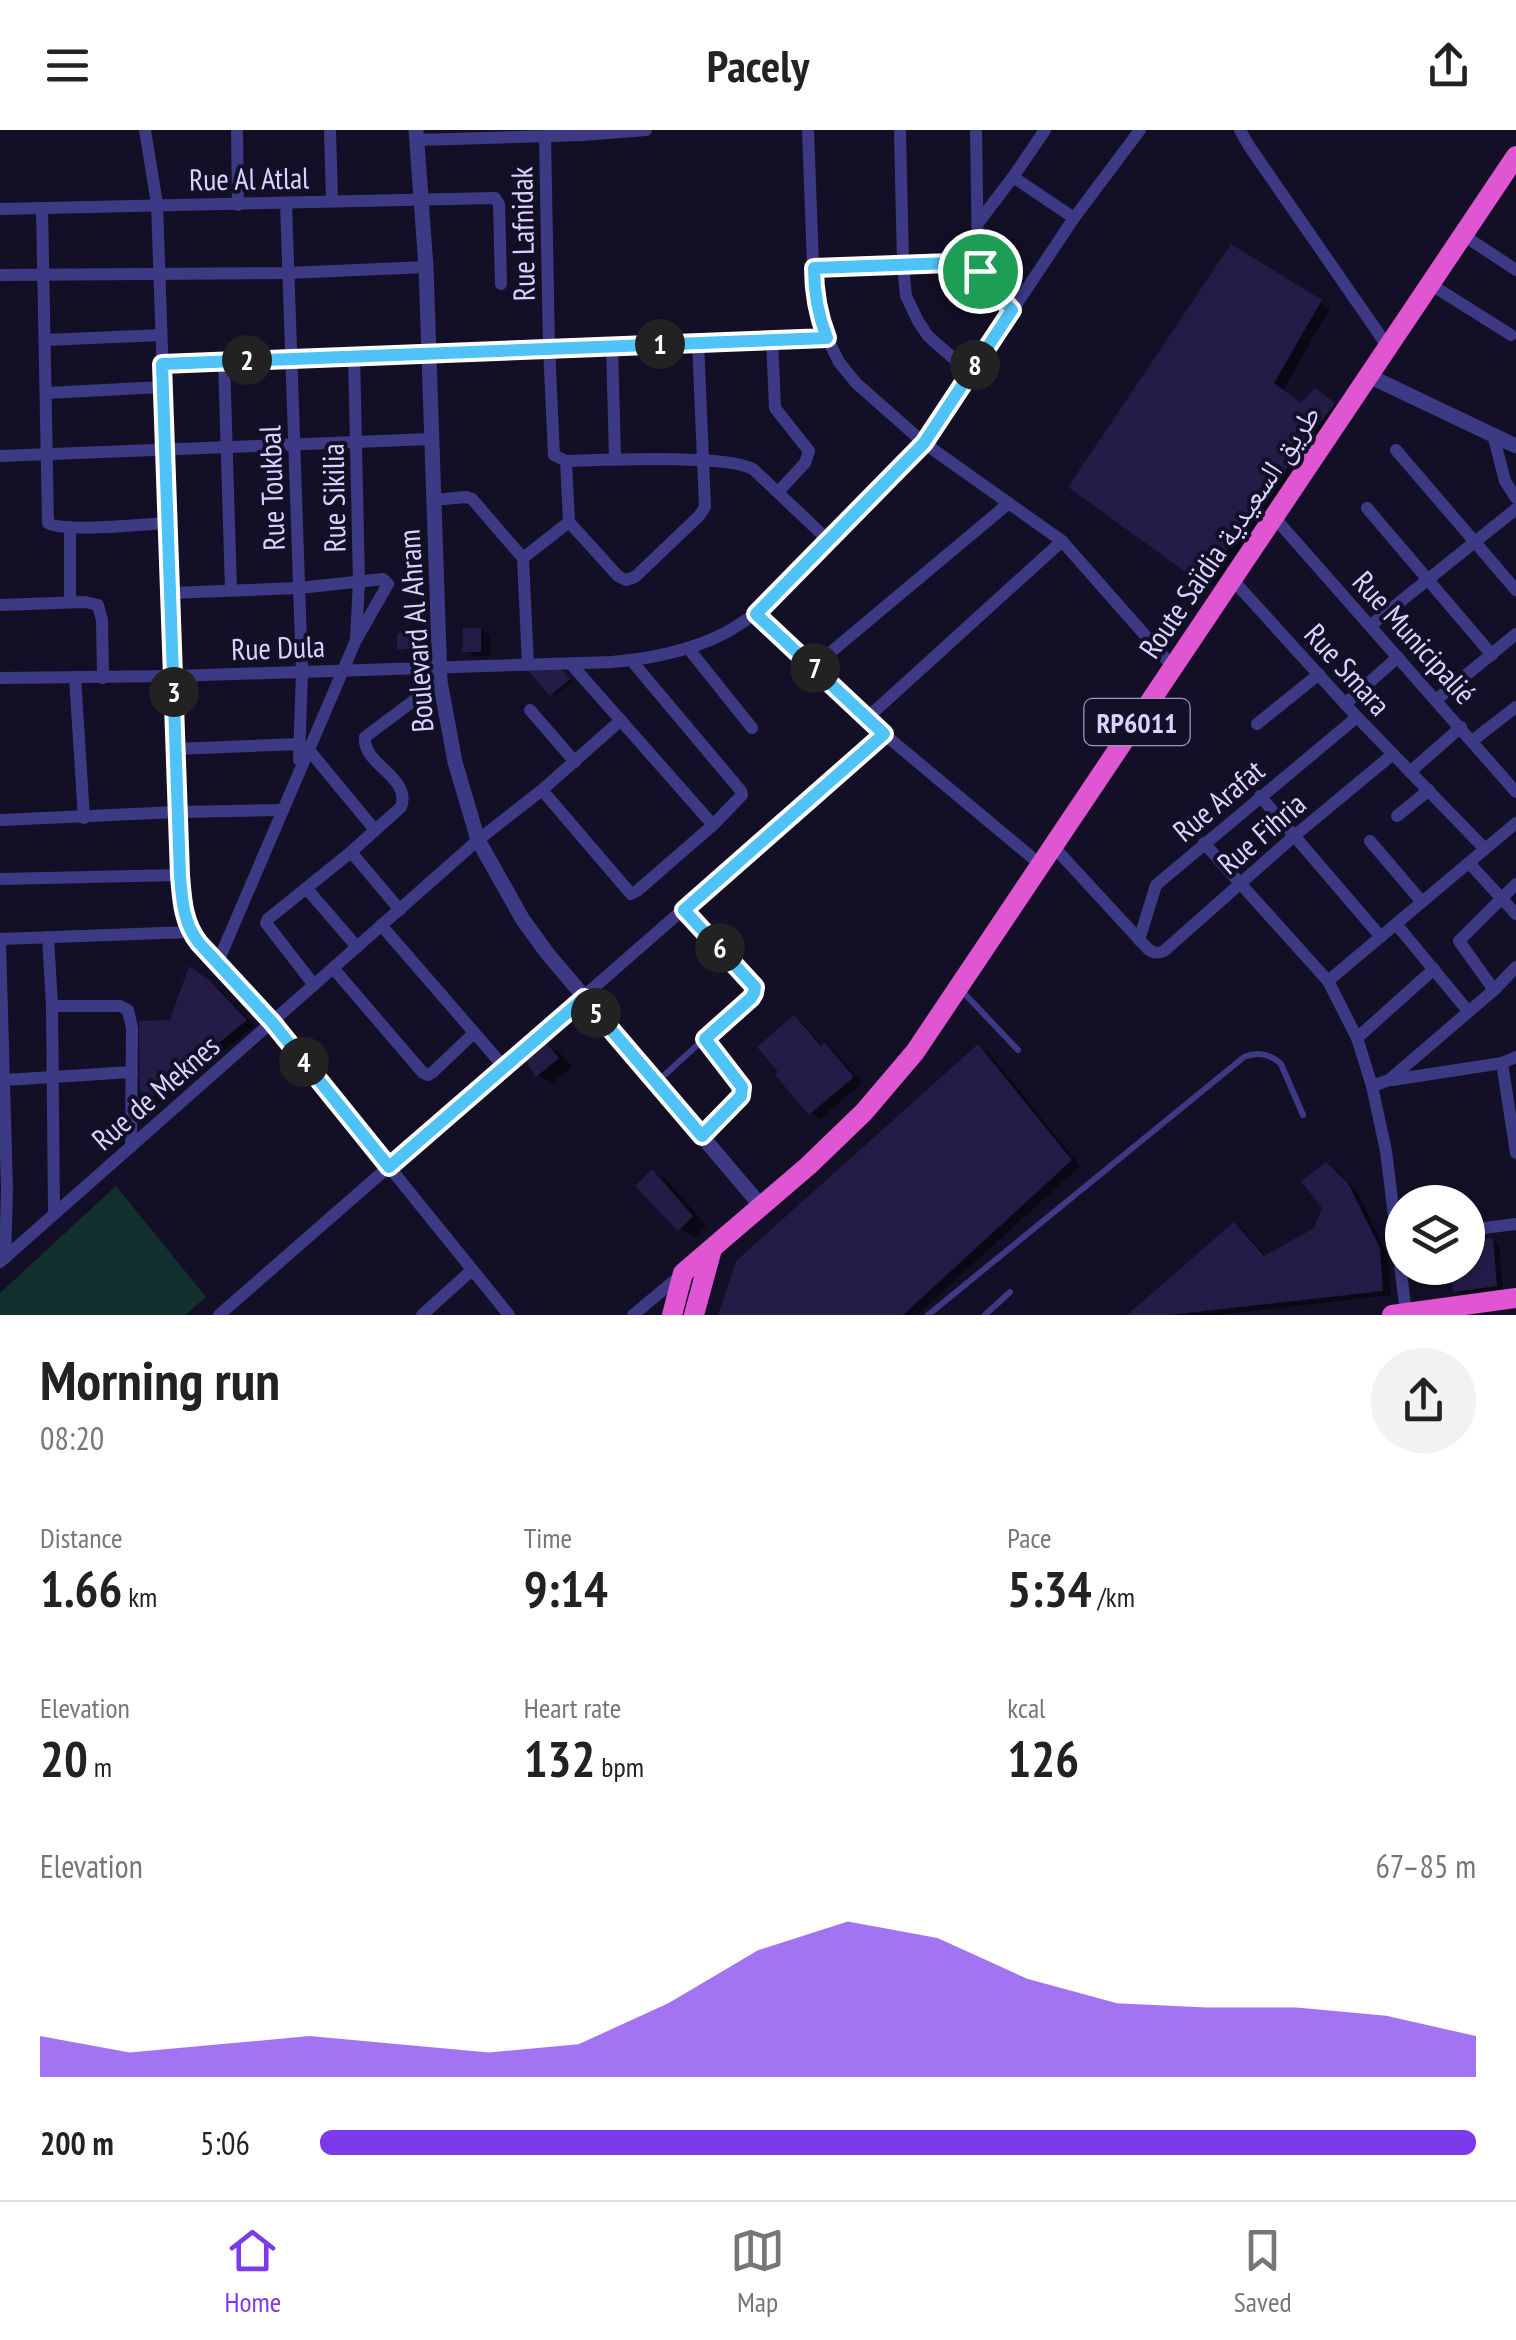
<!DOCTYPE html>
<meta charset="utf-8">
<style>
body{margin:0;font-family:"PT Sans Narrow","Noto Naskh Arabic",sans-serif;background:#f2f2f2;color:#222;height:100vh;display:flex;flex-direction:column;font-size:38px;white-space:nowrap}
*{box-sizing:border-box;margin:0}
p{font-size:32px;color:#767676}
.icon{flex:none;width:55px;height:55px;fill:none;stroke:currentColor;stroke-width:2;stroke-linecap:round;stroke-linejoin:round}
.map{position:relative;height:1185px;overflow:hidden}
.panel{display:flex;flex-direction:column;background:#fff;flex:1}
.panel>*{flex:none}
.fabs{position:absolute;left:1385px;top:1055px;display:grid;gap:20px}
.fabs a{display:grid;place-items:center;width:100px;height:100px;border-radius:50%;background:#fff;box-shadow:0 2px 8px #0004;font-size:50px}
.pin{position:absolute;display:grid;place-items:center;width:85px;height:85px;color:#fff;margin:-42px;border:5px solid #fff;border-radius:50%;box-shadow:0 2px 10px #0007}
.km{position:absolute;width:50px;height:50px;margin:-25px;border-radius:50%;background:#222;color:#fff;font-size:28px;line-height:50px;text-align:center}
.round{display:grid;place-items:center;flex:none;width:105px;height:105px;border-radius:52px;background:#f2f2f2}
.summary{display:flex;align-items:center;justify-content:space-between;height:170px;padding:0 40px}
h1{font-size:55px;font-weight:800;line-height:75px}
.figures{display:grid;grid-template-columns:repeat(3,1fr);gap:15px;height:170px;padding:10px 40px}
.figures div{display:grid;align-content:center}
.figures b{font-size:50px;font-weight:800}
.figures small{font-size:28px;font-weight:400}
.figures p{font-size:28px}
.chart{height:280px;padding:20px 40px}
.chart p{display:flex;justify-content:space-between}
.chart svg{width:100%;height:180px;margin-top:10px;fill:#7c3aed;opacity:.7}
ul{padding:0 40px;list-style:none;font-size:32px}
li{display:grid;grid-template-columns:160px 120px 1fr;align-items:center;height:75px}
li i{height:25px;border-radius:12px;background:#7c3aed}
header{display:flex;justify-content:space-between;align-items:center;height:130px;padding:0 40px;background:#fff;font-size:45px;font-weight:800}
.dock{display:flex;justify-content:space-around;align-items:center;height:140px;border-top:2px solid #e0e0e0;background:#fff;font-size:28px;color:#767676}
.dock a{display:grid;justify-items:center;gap:5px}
.dock .on{color:#7c3aed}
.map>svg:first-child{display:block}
.green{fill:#12302f}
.shadow{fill:#0007}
.building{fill:#241b47}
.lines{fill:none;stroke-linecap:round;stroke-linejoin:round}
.service{stroke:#3d3a85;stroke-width:6}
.minor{stroke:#3d3a85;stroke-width:12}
.tertiary{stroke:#3d3a85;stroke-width:15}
.trunk{stroke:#e055d1;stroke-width:20}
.route-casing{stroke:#fff;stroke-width:20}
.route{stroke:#4fc3f7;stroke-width:12}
.labels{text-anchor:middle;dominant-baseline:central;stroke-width:8;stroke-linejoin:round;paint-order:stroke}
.shield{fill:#130f26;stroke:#9e99be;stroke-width:2.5}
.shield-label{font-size:28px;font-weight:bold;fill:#d9d4ff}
.street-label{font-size:30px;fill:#d9d4ff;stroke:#130f26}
</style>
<header><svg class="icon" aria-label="menu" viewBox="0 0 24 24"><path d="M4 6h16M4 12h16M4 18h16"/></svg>Pacely<svg class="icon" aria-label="share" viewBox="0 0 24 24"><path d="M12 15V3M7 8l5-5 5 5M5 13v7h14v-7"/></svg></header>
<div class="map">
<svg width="1516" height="1185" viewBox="0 0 1516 1185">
<rect width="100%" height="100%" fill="#130f26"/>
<polygon class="green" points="116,1056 206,1167 185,1185 0,1185 0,1163"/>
<g class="shadow">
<polygon points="1232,117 1330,178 1283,260 1302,275 1325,267 1343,280 1212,457 1203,452"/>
<polygon points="481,500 490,505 490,526 474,526 465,520"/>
<polygon points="413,504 417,506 418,520 404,521 400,518"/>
<polygon points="563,541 572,552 555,566 552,564"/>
<polygon points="199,845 220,860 255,896 156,976 147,971 143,960"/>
<polygon points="794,888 803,893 824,917 834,921 862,953 820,989 811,983"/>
<polygon points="546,914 560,923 572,937 552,953 538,945"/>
<polygon points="978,917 988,922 1080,1036 917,1185 721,1185"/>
<polygon points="1326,1035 1336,1040 1357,1061 1388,1125 1391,1165 1217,1185 1131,1185 1234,1095 1243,1100 1267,1127 1316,1100 1325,1078"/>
<polygon points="653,1042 667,1050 706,1096 695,1107 680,1099 639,1056"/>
<polygon points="1492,1111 1499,1115 1503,1159 1462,1164 1455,1160 1452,1138 1468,1138 1468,1113"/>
</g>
<g class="building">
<polygon points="1231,114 1322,170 1274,253 1301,273 1315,258 1335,273 1202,454 1068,357"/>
<polygon points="463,498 481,498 481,522 462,522"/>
<polygon points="414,502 415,519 397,520 397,503"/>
<polygon points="559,536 570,549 550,566 525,537"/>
<polygon points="189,836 210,851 247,890 145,973 140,960 139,891 170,890"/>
<polygon points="794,885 821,916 825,913 854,947 809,985 775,945 778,942 757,917"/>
<polygon points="545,911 559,928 536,947 525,930"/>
<polygon points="978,914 1072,1030 903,1185 718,1185 736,1131"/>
<polygon points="1326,1032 1348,1053 1380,1118 1383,1161 1170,1185 1127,1185 1234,1092 1264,1126 1314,1098 1322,1078 1301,1051"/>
<polygon points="652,1039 693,1086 678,1101 635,1056"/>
<polygon points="1493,1108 1497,1156 1453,1162 1450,1138 1468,1138 1468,1111"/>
</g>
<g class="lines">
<g class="service">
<polyline points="963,862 1018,920"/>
<polyline points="657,952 754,863 755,857 751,852 684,780"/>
<polyline points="703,1005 738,969 742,961 739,953 705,909"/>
<path d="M928 1185 1244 927C1258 921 1270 924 1281 934L1303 985"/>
<polyline points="985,1185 1010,1162"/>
</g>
<g class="minor">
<path d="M145 0 157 74 180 745C182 770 183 793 199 813L272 892 509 1185"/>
<polyline points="237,0 238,75"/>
<polyline points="330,0 332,71"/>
<polyline points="808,0 814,162 819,186 827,208 839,232 856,253 924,313 1062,411 1173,537"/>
<polyline points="900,0 903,135 906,166 918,191 928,206 970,243"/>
<polyline points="976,0 978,132 984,150 1012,180"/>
<polyline points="1240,0 1249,16 1388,217"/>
<path d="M545 6 549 218 554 325 566 331C603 330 727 324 753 339L828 410"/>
<polyline points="417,10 582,5 646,0"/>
<polyline points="1013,47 1074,88"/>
<polyline points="286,73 302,542 299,630"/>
<path d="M42 78 48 393C64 403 143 394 168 393"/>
<polyline points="0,79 495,68 499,74 501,154"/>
<polyline points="978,93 1013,47 1045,0"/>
<polyline points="1463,105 1516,140"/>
<polyline points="814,138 978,132"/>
<polyline points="0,145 288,143 426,137"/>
<polyline points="1430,154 1511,205"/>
<polyline points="45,210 161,205"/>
<polyline points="772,210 775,278 809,321 805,333 778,362"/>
<polyline points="612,215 615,330"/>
<polyline points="354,225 359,452 356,508"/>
<polyline points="224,230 231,460"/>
<polyline points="162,233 827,208"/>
<polyline points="46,263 163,257"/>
<polyline points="1494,308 1505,351 1516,368"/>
<polyline points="1396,320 1516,460"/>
<polyline points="0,326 431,309"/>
<polyline points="566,331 569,392 618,446 626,450 635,447 699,386 705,377 698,212"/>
<polyline points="433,370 466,367 472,369 523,428 528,535"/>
<polyline points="1367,378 1492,525"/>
<polyline points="1274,387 1516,662"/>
<polyline points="70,397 70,472"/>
<polyline points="523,428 569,392"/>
<polyline points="1232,449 1357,587 1485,719"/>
<polyline points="170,463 299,458 383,449 388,454 356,510 217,834"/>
<polyline points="0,475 85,472 98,475 102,490 103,548"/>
<polyline points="755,484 866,589 1041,735"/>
<polyline points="1371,495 1516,379"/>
<polyline points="688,518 752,598"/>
<polyline points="571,534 713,695"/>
<polyline points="813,537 1009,373"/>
<polyline points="75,547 84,688"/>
<path d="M0 548 173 546 612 532C648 529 688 521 721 505 733 499 744 491 755 484L924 313 1074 88 1140 0"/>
<polyline points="1436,570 1516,504"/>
<polyline points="1345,574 1398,527"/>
<polyline points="530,580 575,632"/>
<polyline points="866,589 1062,411"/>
<polyline points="1257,594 1319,544"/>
<polyline points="1472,611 1516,577"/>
<polyline points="176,619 300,614"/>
<polyline points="308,619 375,700"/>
<polyline points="1410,642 1461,597"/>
<polyline points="542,660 631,764 637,761 713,695 742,665 741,661 631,530"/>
<polyline points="1260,666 1381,807"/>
<polyline points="1397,686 1429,660"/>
<polyline points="0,690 178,682 283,680"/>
<polyline points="1370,711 1422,772"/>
<polyline points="1204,713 1328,851 1357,908 1372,956 1386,1021 1406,1183"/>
<path d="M1053 716 1148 819C1153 823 1157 824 1164 821L1293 707 1393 624"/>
<polyline points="351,722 400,780"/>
<polyline points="1469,733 1516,784"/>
<polyline points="0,749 180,745"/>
<polyline points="307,759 357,817"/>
<polyline points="1396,794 1468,881"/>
<polyline points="381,795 504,937"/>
<polyline points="48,807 52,876 54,1084"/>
<polyline points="0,809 190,802"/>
<polyline points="1139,810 1156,755 1357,587"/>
<polyline points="0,811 7,1060 5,1128"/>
<polyline points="333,838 423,943 428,945 433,942 474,903"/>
<polyline points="1328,851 1516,693"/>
<path d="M314 855 266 793 268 789 351 722 401 677C412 647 362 635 365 607L440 551"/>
<polyline points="1494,860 1459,811 1516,754"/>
<polyline points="52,876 120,876 128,880 132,898 131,1017"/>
<polyline points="1357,908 1434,839"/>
<polyline points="1502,933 1516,1023"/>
<polyline points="4,950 132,942"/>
<polyline points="1392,950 1502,933 1516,927"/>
<polyline points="1372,956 1389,950 1494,860 1516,837"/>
<polyline points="1468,1100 1516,1094"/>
<polyline points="0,1132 478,710 542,660 621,590"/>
<polyline points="219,1185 884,604"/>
<polyline points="422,1185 472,1140"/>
<polyline points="633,1185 681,1145"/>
</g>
<g class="tertiary">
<polyline points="416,0 426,137 440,551 455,632 478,710 523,790 547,823 761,1076"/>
<polyline points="1369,246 1516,316"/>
</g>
<g class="trunk">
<polyline points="672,1185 683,1143 808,1036 864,982 915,922 1516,26"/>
<polyline points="694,1185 712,1119"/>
<polyline points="1392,1185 1516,1168"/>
</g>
</g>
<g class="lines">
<g class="route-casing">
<path id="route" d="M978 132 984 150 1012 180 924 313 756 484 884 604 684 780 755 857 754 863 751 868 705 909 742 957 741 966 702 1006 584 868 389 1037 272 892 199 813C183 793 182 770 180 745L162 234 827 208C818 185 814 163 814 138Z"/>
</g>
<use href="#route" class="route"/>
</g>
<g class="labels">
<rect class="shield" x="1084.5" y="569" width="105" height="46" rx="8"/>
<g class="shield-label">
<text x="1137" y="592">RP6011</text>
</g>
<g class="street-label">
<text transform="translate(249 48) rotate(-1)">Rue Al Atlal</text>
<text transform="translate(522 104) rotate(-91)">Rue Lafnidak</text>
<text transform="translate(271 358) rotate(-92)">Rue Toukbal</text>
<text transform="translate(333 368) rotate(-91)">Rue Sikilia</text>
<text transform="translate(1229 401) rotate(-56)">Route Saïdia طريق السعيدية</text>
<text transform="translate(415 501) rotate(-94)">Boulevard Al Ahram</text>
<text transform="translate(1415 507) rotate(48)">Rue Municipalié</text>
<text transform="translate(278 517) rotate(-2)">Rue Dula</text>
<text transform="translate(1348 539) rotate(48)">Rue Smara</text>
<text transform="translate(1218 670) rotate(-40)">Rue Arafat</text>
<text transform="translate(1261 703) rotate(-41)">Rue Fihria</text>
<text transform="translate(155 962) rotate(-41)">Rue de Meknes</text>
</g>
</g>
</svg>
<div class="fabs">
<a><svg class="icon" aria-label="layers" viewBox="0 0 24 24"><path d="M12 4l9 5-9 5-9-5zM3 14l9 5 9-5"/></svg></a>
</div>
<div class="pin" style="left:980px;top:141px;background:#1e9e55"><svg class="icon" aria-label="arrive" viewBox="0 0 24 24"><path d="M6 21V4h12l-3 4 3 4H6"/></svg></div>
<b class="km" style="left:660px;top:214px">1</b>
<b class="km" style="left:247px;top:230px">2</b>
<b class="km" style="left:174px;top:562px">3</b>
<b class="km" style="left:304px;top:932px">4</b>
<b class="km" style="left:596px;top:883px">5</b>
<b class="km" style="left:720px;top:818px">6</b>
<b class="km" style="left:815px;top:538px">7</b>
<b class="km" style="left:975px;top:235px">8</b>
</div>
<section class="panel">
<div class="summary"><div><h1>Morning run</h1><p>08:20</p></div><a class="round"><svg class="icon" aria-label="share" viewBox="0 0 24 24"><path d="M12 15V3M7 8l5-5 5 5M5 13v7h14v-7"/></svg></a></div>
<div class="figures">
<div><p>Distance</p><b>1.66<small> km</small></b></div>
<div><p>Time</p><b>9:14</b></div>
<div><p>Pace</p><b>5:34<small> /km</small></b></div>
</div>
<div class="figures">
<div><p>Elevation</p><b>20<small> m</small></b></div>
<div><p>Heart rate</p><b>132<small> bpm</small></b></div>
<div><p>kcal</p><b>126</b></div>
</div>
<div class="chart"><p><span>Elevation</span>67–85 m</p>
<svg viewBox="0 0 160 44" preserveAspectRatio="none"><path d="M0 44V34L10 38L20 36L30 34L40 36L50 38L60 36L70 26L80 13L90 6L100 10L110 20L120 26L130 27L140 27L150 29L160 34V44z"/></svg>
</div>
<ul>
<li><b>200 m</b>5:06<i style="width:100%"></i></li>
</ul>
</section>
<nav class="dock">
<a class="on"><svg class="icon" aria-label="home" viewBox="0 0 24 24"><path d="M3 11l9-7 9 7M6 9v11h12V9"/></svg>Home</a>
<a><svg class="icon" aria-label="map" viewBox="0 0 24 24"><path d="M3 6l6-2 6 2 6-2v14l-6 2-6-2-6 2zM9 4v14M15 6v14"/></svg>Map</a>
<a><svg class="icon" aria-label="saved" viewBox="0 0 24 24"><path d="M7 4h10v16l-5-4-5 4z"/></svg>Saved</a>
</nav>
